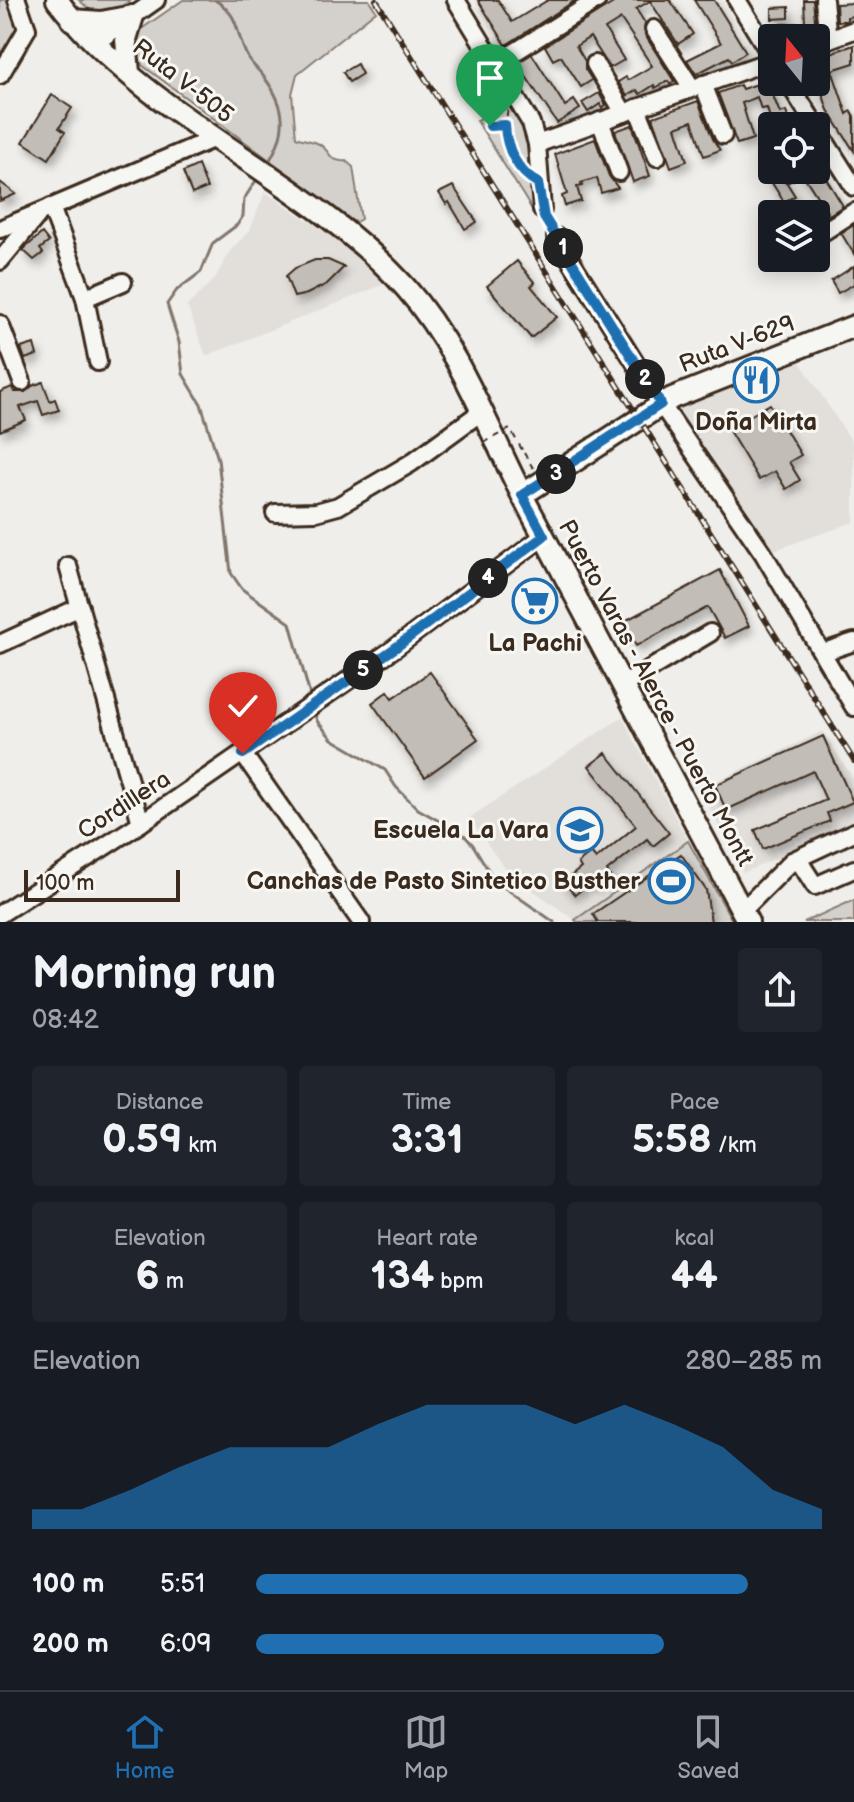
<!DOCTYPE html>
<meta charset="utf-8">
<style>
body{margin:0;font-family:"Balsamiq Sans",sans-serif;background:#20242c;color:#f1f3f6;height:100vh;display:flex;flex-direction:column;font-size:30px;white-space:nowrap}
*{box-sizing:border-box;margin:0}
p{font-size:26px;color:#9ea1a6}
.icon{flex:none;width:44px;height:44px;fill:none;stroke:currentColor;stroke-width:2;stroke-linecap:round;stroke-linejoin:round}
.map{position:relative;height:922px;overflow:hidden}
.panel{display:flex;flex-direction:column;background:#171b24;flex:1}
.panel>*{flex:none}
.needle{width:52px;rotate:342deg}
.controls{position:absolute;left:758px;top:24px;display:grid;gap:16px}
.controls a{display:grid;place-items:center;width:72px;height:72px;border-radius:8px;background:#171b24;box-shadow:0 4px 20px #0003;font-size:40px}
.scale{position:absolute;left:24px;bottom:20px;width:156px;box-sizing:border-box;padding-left:8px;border:4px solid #3b2a1e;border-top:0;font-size:22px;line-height:28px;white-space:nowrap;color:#3b2a1e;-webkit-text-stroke:6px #f6f6f2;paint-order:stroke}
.pin{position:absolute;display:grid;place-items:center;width:68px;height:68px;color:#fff;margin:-82px -34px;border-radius:50% 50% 50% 0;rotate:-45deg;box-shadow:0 0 8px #0007}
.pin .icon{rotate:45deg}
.km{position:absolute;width:40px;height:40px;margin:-20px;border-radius:50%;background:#222;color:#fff;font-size:22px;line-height:40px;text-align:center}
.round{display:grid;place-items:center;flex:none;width:84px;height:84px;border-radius:8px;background:#20242c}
.head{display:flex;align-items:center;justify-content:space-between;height:136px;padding:0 32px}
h1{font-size:44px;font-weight:700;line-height:60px}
.figures{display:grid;grid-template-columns:repeat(3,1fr);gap:12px;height:136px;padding:8px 32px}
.figures div{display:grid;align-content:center;border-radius:8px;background:#20242c;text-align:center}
.figures b{font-size:40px;font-weight:700}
.figures small{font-size:22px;font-weight:400}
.figures p{font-size:22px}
.chart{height:224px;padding:16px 32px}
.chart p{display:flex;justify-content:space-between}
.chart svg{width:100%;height:144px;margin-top:8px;fill:#1f6fb2;opacity:.7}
ul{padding:0 32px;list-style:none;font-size:26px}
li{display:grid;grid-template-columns:128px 96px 1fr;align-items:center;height:60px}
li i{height:20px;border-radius:10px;background:#1f6fb2}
.tab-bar{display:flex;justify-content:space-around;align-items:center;height:112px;border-top:2px solid #363941;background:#171b24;font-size:22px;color:#9ea1a6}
.tab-bar a{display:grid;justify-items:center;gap:4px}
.tab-bar .selected{color:#1f6fb2}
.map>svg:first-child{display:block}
.built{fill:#e2dfdb}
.green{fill:#d4d1cc;stroke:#887e75;stroke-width:2}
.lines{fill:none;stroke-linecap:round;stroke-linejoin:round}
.stream{stroke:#81766d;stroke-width:3}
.building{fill:#c2bdb7;stroke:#3b2a1e;stroke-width:2;filter:url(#shadow)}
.minor-casing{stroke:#3b2a1e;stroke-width:22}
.major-casing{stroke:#3b2a1e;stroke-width:26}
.path{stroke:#3b2a1e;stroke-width:2;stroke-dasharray:6 6;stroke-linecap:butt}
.minor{stroke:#f6f6f2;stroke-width:16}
.major{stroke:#f6f6f2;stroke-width:20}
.rail-casing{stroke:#3b2a1e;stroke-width:6}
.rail{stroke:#f6f6f2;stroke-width:3;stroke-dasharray:9;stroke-linecap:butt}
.path-bridge{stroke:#3b2a1e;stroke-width:2;stroke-dasharray:6 6;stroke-linecap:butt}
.route-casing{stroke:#fff;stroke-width:16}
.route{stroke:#1f6fb2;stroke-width:10}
.labels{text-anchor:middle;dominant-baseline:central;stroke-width:6;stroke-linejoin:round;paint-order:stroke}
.street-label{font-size:24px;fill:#3b2a1e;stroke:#f6f6f2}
.poi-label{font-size:24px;font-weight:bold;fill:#3b2a1e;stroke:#f6f6f2}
</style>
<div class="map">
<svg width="854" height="922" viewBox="0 0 854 922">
<defs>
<filter id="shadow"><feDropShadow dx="3.5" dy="6" stdDeviation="4" flood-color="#0004"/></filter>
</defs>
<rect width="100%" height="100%" fill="#efeeea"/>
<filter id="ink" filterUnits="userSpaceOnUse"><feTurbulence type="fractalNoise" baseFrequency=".0125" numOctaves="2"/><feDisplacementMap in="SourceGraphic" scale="16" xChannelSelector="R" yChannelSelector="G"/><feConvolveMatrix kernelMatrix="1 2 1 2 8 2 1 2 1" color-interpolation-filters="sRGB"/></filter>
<g filter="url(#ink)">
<g class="built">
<polygon points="265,192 368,260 390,282 206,356 187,306 214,280 231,250 250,230"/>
<polygon points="798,359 854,445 854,522 775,550 673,405"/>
<polygon points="622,717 688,841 575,920 514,877 502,865 469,818"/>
<polygon points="823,731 854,780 854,824 743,873 700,789"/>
</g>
<g class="green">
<polygon points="0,0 13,0 23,26 0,64"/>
<polygon points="79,0 131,0 116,10 94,14"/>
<path d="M183 0H369L376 11 297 74 292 94 296 137C303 140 310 140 317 143 331 149 328 163 346 161L353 167 361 219 356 222 350 220 142 65C136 52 131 42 140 30Z"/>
<polygon points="511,97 530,133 536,216 477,121"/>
<polygon points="688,841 733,922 577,922 575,920"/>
<polygon points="854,900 854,922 804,922"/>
</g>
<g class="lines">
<g class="stream">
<path d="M215 0C242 17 234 32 248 58 252 65 259 70 264 77 287 107 288 131 268 163"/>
<polyline points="259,176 244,199 243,216 237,225 213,243 201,272 177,290 167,304 179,342 183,374 201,404 218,459 231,573 242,589 290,623 311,699"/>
<polyline points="314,710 317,721 332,739 385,770 396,787 418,809 464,835 473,845 495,881 554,922"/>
</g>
</g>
<g class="building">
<polygon points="478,0 498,0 512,22 548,0 576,0 506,45"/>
<polygon points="618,0 670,0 693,34 678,44 650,1 636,9 645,23 645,35 674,81 670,84 668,81 655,88 654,85 640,94 637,90 627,96 618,82 626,77 628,80 652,66 621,19 605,29 624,60 610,68 590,37 576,46 585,61 585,69 592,80 581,87 561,56 553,60 545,46"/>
<polygon points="694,0 714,0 746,52 732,61 729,57 696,74 687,60 721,43"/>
<polygon points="804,0 813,0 816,31 782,34 782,24 805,23"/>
<polygon points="854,3 854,16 847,17 847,21 837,21 836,4"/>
<polygon points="789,7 789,18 772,19 772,8"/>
<polygon points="854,45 854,63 832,70 847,114 851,111 854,116 854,151 828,110 816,75 816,58"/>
<polygon points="532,54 565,106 574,100 580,109 557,123 517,63"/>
<polygon points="357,64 362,74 349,82 343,72"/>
<polygon points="767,81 780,113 786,111 789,121 772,126 767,108 761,109 757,97 742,103 753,139 737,144 718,93 740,85 742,89"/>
<polygon points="599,93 606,105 602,108 600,104 588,112 582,103"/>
<polygon points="52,95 72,108 59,128 65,132 49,159 23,142"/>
<polygon points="698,101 713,139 720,150 704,156 692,121 676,127 687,161 671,167 653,117"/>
<polygon points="632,125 650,176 633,182 615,131"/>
<polygon points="595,139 609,176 618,188 601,193 597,178 581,183 582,186 577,187 581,201 565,206 562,196 567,194 555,154"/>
<polygon points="772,157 772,170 776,170 778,178 787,183 795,196 784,202 760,164"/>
<polygon points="198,165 207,188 192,194 183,172"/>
<polygon points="807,170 821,170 843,206 829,215 802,173"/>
<polygon points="0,182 16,194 0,201"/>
<polygon points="453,186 477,222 465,229 449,202 446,204 439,193"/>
<polygon points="854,225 854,254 841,233"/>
<polygon points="42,233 49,242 40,249 43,253 34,260 23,250"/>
<polygon points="315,260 328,260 344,267 327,284 307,294 294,297 286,276 295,268"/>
<polygon points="517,261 535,283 531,286 557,317 531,338 487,286"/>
<polygon points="854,266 854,284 838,293 831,281"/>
<polygon points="34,344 37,355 25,359 21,348"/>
<polygon points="43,382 50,401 55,399 59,410 43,415 38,401 20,407 26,420 0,431 0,392 12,387 14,392 25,392 32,386"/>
<polygon points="770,404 801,455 789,462 800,480 786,489 775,471 759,480 728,429"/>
<polygon points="720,570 749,626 725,638 708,607 636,646 623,622"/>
<polygon points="430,672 478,739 425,777 372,703 388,691 393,698"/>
<polygon points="823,736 853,802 827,813 830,821 763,849 755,830 826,800 813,771 726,810 715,785"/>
<polygon points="606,753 669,833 653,846 647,839 607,871 610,876 597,886 592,881 575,895 563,882 581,868 578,863 591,853 596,859 636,826 589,766"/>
<polygon points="681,854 706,890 711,922 598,922 593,914"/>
</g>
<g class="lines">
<g class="minor-casing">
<g id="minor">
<polyline points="456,0 531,123 537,144 542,210"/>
<polyline points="737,0 772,57"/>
<polyline points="824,0 828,40"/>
<polyline points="654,29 692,88"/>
<polyline points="95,43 156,0"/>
<polyline points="816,44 854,30"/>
<polyline points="496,64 597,0"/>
<polyline points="595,64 624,113"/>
<polyline points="0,75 27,29 17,0"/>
<polyline points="788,82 816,126"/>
<polyline points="703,84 723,135"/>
<polyline points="637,108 657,157"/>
<polyline points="600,121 619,172"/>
<polyline points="816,127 854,187"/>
<polyline points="537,144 772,60"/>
<polyline points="787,172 791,170"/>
<polyline points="51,207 85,298 98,362"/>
<polyline points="0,229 215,138"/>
<polyline points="823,232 854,212"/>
<polyline points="556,237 661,404 763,553 854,707"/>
<polyline points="0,261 37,216"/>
<polyline points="85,298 123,282"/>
<polyline points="0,324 22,382"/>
<polyline points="275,513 316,512 338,506 411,463 481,412"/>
<polyline points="68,566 141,823"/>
<polyline points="0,644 80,607"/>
<polyline points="824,652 854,642"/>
<polyline points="623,685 710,633"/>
<polyline points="243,754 361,922"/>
<polyline points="792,861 801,864 815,886 854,869"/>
<polyline points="742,911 792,861 854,832"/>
<polyline points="0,914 141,823 395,648 544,536"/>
</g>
</g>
<g class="major-casing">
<g id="major">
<path d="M57 0C149 121 307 177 406 288 459 348 488 429 524 499 599 640 673 781 748 922"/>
<polyline points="72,20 101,22 133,16"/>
<polyline points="129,73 126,39 133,16"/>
<polyline points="522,495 672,398 854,326"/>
</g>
</g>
<g class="path">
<path d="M508 110C501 136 510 154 526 174"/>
<polyline points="485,120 490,126 516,124"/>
<polyline points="524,453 533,468"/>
</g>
<use href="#minor" class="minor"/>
<use href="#major" class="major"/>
<g class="rail-casing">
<polyline id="rail" points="376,0 854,761"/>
</g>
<use href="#rail" class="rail"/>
<polyline class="path-bridge" points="501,475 484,442 510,429 524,453"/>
</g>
</g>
<g class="lines" filter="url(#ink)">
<g class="route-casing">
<path id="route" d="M243 754 395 648 544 536 522 495 661 404 544 217 538 183C517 172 506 148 505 125L490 126"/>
</g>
<use href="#route" class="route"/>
</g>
<defs>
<g id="restaurant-ring" transform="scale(2.3)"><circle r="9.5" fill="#f6f6f2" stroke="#1f6fb2" stroke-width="1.5"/><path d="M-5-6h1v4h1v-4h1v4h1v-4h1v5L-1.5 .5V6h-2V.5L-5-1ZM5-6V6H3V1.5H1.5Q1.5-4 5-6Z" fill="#1f6fb2"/></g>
<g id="supermarket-ring" transform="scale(2.3)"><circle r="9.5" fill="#f6f6f2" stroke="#1f6fb2" stroke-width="1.5"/><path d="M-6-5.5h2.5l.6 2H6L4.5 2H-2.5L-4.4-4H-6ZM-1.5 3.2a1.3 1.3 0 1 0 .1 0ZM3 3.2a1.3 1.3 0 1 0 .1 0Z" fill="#1f6fb2"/></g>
<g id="school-ring" transform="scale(2.3)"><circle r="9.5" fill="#f6f6f2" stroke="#1f6fb2" stroke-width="1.5"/><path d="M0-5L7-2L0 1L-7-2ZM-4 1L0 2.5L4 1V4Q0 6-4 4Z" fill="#1f6fb2"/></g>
<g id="stadium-ring" transform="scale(2.3)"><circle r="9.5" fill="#f6f6f2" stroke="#1f6fb2" stroke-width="1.5"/><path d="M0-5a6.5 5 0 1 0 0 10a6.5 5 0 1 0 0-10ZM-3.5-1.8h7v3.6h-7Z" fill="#1f6fb2"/></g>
</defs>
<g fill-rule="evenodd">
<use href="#restaurant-ring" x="756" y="380"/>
<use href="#supermarket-ring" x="535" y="601"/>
<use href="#school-ring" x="580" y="830"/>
<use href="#stadium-ring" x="671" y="881"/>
</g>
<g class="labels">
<g class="street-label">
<text transform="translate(183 81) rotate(38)">Ruta V-505</text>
<text transform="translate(737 344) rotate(-21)">Ruta V-629</text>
<text transform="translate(656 693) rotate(62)">Puerto Varas - Alerce - Puerto Montt</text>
<text transform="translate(124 805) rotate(-33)">Cordillera</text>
</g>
<g class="poi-label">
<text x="756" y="422">Doña Mirta</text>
<text x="535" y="643">La Pachi</text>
<text x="549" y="830" text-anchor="end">Escuela La Vara</text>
<text x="640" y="881" text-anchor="end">Canchas de Pasto Sintetico Busther</text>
</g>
</g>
</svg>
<div class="controls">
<a><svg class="needle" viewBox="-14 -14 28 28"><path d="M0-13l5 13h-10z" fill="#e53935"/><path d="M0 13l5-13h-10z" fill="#9ea1a6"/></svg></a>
<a><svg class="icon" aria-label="locate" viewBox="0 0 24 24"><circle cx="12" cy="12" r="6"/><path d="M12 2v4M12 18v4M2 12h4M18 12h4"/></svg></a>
<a><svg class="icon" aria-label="layers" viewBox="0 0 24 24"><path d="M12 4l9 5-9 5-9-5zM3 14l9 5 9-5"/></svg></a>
</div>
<div class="scale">100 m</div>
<div class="pin" style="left:490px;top:126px;background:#1e9e55"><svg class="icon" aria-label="arrive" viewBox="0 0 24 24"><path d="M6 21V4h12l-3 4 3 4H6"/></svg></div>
<div class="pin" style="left:243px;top:754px;background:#d93025"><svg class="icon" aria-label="check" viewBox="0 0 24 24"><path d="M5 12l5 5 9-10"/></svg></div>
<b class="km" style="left:563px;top:248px">1</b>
<b class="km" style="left:645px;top:379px">2</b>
<b class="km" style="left:556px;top:474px">3</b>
<b class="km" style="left:488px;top:578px">4</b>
<b class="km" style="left:363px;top:670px">5</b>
</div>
<section class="panel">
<div class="head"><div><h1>Morning run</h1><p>08:42</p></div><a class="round"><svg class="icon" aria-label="share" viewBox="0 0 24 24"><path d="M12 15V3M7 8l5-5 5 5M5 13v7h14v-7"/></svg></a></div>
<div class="figures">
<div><p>Distance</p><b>0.59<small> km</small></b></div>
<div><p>Time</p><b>3:31</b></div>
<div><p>Pace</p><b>5:58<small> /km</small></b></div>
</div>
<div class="figures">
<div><p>Elevation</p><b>6<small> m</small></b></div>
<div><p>Heart rate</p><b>134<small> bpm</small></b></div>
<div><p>kcal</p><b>44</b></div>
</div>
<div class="chart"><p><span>Elevation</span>280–285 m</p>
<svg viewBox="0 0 160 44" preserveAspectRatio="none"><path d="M0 44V38L10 38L20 32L30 25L40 19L50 19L60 19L70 12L80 6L90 6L100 6L110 12L120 6L130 12L140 19L150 32L160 38V44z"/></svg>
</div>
<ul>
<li><b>100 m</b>5:51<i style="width:87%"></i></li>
<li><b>200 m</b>6:09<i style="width:72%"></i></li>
</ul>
</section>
<nav class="tab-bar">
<a class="selected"><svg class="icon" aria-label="home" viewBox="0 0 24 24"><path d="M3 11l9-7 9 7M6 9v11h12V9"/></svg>Home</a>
<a><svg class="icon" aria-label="map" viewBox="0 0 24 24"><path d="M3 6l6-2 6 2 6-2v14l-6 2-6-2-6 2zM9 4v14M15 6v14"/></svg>Map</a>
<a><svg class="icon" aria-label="saved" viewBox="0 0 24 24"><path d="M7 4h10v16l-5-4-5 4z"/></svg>Saved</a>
</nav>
